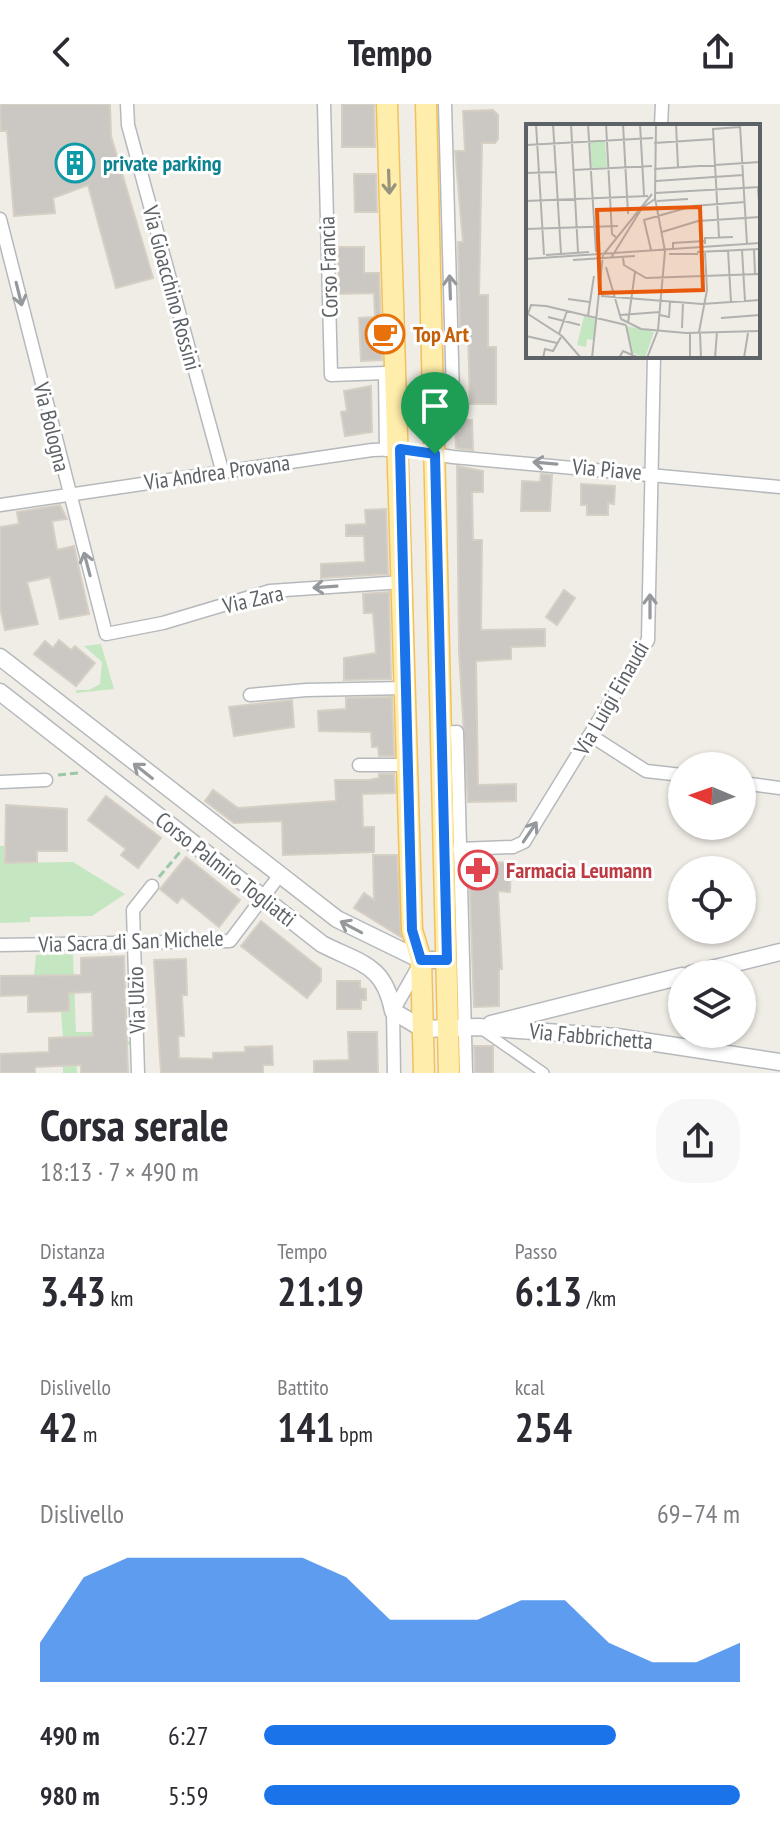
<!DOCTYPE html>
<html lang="it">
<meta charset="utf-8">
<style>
body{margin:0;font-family:"PT Sans Narrow",sans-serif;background:#f7f7f7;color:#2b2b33;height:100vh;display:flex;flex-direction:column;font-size:30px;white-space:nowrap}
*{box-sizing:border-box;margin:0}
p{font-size:26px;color:#7c7c81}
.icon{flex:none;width:44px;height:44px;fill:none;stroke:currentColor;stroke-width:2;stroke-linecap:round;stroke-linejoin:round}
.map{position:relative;height:969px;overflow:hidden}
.sheet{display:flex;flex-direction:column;background:#fff;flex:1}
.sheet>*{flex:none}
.needle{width:52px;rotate:272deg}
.controls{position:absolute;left:668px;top:648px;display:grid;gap:16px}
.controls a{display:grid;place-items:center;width:88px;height:88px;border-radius:50%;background:#fff;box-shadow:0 2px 6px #0004;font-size:40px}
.pin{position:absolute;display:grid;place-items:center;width:68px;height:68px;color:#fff;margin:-82px -34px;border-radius:50% 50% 50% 0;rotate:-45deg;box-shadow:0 0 8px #0007}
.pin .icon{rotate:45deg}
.round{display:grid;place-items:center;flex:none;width:84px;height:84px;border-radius:32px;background:#f7f7f7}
.headline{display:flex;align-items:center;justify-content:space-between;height:136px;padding:0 40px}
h1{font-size:44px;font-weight:800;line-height:60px}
.stats{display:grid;grid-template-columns:repeat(3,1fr);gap:12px;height:136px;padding:8px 40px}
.stats div{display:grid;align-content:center}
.stats b{font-size:40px;font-weight:800}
.stats small{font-size:22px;font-weight:400}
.stats p{font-size:22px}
.chart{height:224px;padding:16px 40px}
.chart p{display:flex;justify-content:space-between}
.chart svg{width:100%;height:144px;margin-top:8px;fill:#1a73e8;opacity:.7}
ul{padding:0 40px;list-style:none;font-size:26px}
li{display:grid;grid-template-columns:128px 96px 1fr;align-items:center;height:60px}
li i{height:20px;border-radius:10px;background:#1a73e8}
header{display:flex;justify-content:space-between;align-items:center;height:104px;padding:0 40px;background:#fff;font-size:36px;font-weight:800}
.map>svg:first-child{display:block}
.green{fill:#c4e7c2}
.building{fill:#cbc8c3;stroke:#d5cfc4;stroke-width:2}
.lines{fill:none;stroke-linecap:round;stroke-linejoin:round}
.pedestrian-casing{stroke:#b6b9bc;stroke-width:12}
.minor-casing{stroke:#b6b9bc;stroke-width:15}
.tertiary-casing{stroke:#b6b9bc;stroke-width:19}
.primary-casing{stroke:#f3c15c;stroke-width:23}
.path{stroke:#9bc8a6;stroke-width:3;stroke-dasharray:8 4;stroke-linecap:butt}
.pedestrian{stroke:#fff;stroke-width:9}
.minor{stroke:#fff;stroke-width:12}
.tertiary{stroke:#fff;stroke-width:16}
.primary{stroke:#ffedab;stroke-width:20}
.oneway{stroke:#96937e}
.oneway2{stroke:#96999c}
.route-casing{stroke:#fff;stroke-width:16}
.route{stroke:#1a73e8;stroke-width:10}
.labels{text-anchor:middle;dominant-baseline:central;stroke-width:6;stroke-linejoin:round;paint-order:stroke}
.culture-label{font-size:22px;font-weight:bold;fill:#0d838f;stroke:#fff;text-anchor:start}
.street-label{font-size:22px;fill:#5d6266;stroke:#fff}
.food-label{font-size:22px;font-weight:bold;fill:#c56008;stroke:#fff;text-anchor:start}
.health-label{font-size:22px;font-weight:bold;fill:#be3a42;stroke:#fff;text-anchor:start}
.inset-road{fill:none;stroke:#b1b1af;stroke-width:2}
.view{fill:#e8590c;fill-opacity:0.15;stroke:#e8590c;stroke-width:4}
.inset-edge{fill:none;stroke:#5d6266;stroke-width:4}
</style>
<header><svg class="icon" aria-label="back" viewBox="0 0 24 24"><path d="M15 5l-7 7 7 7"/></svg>Tempo<svg class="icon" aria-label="share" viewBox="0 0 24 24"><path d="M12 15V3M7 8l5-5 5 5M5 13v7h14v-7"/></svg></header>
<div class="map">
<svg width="780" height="969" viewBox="0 0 780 969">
<rect width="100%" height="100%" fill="#f0ede6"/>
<g class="green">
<polygon points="101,540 114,585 76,589 76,586 89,586 100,580 102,558 84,542"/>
<polygon points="0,742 4,742 5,759 73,758 125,790 92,812 30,813 30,818 0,819"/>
<polygon points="73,850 76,928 93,928 93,938 130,937 131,941 76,943 77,969 63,969 63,962 74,961 63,934 61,908 69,907 68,871 34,872 36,851"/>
</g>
<g class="building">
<polygon points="0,0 110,0 111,32 153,174 116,184 88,81 53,94 55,109 14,112 7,27 1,27"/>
<polygon points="342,0 374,0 375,43 342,43"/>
<polygon points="493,6 498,11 498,35 495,39 482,39 479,191 488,191 488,243 496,243 496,300 470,300 468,226 460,226 458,138 463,138 455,47 465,47 463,7"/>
<polygon points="354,70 376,70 377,108 355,108"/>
<polygon points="338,143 364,143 364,169 379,169 382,256 361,257 359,214 375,213 374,189 339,190"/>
<polygon points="371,282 372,328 345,332 341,308 347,307 344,287"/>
<polygon points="455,316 472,316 473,346 456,344"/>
<polygon points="457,362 483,367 483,388 472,388 473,436 482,436 481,526 545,525 545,542 511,543 511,555 476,557 478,681 516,680 516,697 468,698 459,548"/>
<polygon points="541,370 552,371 550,407 521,407 522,377 540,378"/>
<polygon points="581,380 615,382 614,400 608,399 608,411 587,411 587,401 581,401"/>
<polygon points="60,401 67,415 52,417 57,446 74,442 89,510 60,515 50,473 27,478 38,520 5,526 0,503 0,423 19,420 17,408"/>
<polygon points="386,405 388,470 321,474 321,460 365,458 364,432 346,432 346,421 366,420 365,406"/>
<polygon points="564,486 575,494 557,521 546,513"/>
<polygon points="389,488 391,575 344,576 344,554 376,549 373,509 364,509 363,490"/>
<polygon points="59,536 71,546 75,542 95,559 76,582 34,550 45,537 53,544"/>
<polygon points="392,593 394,652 379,652 378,643 372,643 371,628 319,627 318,607 346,605 346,594"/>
<polygon points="292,596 294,623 234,632 229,603"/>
<polygon points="379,670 394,670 395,689 362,690 363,723 374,723 374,748 283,751 282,717 234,719 205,697 213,686 238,704 336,697 335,676 369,676 379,674"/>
<polygon points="106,692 161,734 138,764 121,751 126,745 88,716"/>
<polygon points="6,701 67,705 67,747 37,747 37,758 5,759"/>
<polygon points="373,751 397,751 401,833 354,804 364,789 374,796"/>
<polygon points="186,753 240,796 219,823 182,793 177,799 160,785"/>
<polygon points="469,757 511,759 510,788 498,787 502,865 499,865 499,902 474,903"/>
<polygon points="261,817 321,865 321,877 307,894 241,842"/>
<polygon points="124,852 128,969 81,969 81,961 35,963 35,969 0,969 0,950 49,948 49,934 93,932 92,888 69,889 69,907 28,908 28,891 0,892 0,872 81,871 81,854"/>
<polygon points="186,855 187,891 182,891 184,932 178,932 179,954 213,955 213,949 245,948 245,943 272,942 273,961 263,961 263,969 161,969 154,856"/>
<polygon points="337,877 360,877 360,884 366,885 366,896 361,896 361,905 337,905"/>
<polygon points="348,928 377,928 378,969 314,969 314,957 349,956"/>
<polygon points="474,942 493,942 493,969 475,969"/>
</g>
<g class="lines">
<g class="pedestrian-casing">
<polyline id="pedestrian" points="481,925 544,969"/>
</g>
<g class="minor-casing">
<g id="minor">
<polyline points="127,0 128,21 222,366"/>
<polyline points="324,0 331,271 385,269"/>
<polyline points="661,22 662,0"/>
<polyline points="0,115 106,530 163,519 270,487 403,478"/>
<polyline points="434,308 453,293 445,0"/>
<polyline points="386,346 385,269 392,269"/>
<polyline points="0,401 372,346 400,345 453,353 780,383"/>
<polyline points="250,591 306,586 405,584"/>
<polyline points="442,629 457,628 466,969"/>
<polyline points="590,631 646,667 682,671"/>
<polyline points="359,661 407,661"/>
<polyline points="0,678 46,676"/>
<polyline points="742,679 780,684"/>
<polyline points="459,745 513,743 524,738 648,536 654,252"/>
<polyline points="0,841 230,837 279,772"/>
<polyline points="138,969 133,806 152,782"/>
<polyline points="394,969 393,907 418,863"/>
</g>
</g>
<g class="tertiary-casing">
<g id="tertiary">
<polyline points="0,553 337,815 421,856 447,856"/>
<path d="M0 588 322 840C361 860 384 860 393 907L423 925 478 923 617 933 780 958"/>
<polyline points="691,870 780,848"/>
<polyline points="491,920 682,872"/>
</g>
</g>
<g class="primary-casing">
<g id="primary">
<polyline points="387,0 412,826 421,856 424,969"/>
<polyline points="426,0 449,969"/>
</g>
</g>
<g class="path">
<polyline points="58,671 78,669"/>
<polyline points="159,773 180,748"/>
</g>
<use href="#pedestrian" class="pedestrian"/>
<use href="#minor" class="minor"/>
<use href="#tertiary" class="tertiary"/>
<use href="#primary" class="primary"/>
</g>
<defs><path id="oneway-shaft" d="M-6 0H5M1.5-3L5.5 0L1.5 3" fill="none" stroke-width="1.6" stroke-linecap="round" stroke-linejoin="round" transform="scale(2)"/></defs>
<use class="oneway" href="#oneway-shaft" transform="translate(389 78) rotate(88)"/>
<g class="oneway2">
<use href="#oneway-shaft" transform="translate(450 183) rotate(-92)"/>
<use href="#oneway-shaft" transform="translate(19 190) rotate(76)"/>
<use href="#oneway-shaft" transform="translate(545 359) rotate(-175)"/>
<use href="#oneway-shaft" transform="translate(87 460) rotate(-105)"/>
<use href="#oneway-shaft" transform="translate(325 483) rotate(176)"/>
<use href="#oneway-shaft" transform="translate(650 502) rotate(-90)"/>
<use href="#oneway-shaft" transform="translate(143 667) rotate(-142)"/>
<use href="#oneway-shaft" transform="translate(530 728) rotate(-56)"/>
<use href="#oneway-shaft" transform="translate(351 823) rotate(-152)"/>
</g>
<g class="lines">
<g class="route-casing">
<polygon id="route" points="400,345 435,350 447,856 421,856 412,826"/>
</g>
<use href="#route" class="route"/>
</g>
<defs>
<g id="building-ring" transform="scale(2)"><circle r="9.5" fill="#fff" stroke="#0f9aa8" stroke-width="1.5"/><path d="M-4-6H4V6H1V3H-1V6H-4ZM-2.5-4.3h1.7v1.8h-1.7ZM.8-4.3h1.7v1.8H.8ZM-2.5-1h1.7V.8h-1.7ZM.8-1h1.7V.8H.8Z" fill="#0f9aa8"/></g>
<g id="cafe-ring" transform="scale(2)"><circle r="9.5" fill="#fff" stroke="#e8710a" stroke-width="1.5"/><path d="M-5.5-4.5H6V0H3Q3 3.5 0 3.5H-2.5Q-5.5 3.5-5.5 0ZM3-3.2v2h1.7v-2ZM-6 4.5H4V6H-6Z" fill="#e8710a"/></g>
<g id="pharmacy-ring" transform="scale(2)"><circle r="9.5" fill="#fff" stroke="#e0444e" stroke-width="1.5"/><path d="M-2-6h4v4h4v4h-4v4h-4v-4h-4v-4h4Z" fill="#e0444e"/></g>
</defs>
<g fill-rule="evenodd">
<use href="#building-ring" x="75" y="59"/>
<use href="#cafe-ring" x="385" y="230"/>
<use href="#pharmacy-ring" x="478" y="766"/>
</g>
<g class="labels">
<g class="culture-label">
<text x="103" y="59">private parking</text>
</g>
<g class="street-label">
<text transform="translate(328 163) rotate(-92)">Corso Francia</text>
<text transform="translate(172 184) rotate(75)">Via Gioacchino Rossini</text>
<text transform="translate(52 323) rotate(76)">Via Bologna</text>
<text transform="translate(607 365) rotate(5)">Via Piave</text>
<text transform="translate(217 368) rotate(-8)">Via Andrea Provana</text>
<text transform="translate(253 495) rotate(-13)">Via Zara</text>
<text transform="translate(611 594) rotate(-60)">Via Luigi Einaudi</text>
<text transform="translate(226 765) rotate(38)">Corso Palmiro Togliatti</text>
<text transform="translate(131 837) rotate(-2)">Via Sacra di San Michele</text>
<text transform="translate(136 896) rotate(-92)">Via Ulzio</text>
<text transform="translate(591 932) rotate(5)">Via Fabbrichetta</text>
</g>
<g class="food-label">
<text x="413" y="230">Top Art</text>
</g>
<g class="health-label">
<text x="506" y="766">Farmacia Leumann</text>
</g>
</g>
<g transform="translate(526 20)">
<rect width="234" height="234" fill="#f0ede6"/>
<path d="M79 17 81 43 66 44 64 18ZM58 192 71 196 67 216 61 215 60 223 51 221ZM101 202 128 208 119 234 107 229Z" fill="#c4e7c2"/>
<path class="inset-road" d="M10 0 18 131M27 0 35 129M45 0 52 128M62 0 70 128M80 0 86 110 91 114M97 0 102 90M114 0 118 71M150 0 152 43M214 1 221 120M128 19 188 15M0 21 127 14M128 45 234 38M47 46 126 42M0 49 30 48M130 57 217 51M232 63 234 93M129 69 234 63M0 77 122 72M131 77 162 75M0 105 92 102M136 108 172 97 234 93M0 110V157M193 113 187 5 214 3M179 120V114L207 113M147 124V119L179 117M228 125 229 150M125 126 118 96 167 82 219 78M202 126 205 178M216 126 219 177M171 128 234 125M143 130H172M20 131 63 128M85 134 116 84 129 75 130 0M97 134 98 141 120 154 234 150M0 135 234 119M47 136 109 132M80 143 95 195M75 172 176 180 234 176M42 175 64 178 62 192M64 178 68 152M2 190 5 181 20 182 100 201M2 190 36 212 55 234M94 191 134 188M134 191 143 193 144 178M22 193 54 201M195 194 234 191M95 195 115 205 160 209 234 207M102 199 109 148M100 201 107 234M156 204 157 178M173 208 181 166 179 128M164 209V234M174 209 175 234M33 210 41 187M0 212 31 219M17 234 19 225 27 227 35 213M66 234 77 131 126 70M93 234 97 227 113 234M121 234 132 206 139 127 129 74M189 234 191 208M218 234 222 209"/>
<path class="view" d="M174 83 177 166 74 169 71 86Z"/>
<rect width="234" height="234" class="inset-edge"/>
</g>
</svg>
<div class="controls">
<a><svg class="needle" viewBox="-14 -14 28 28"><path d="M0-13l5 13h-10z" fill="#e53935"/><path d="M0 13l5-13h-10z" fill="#7c7c81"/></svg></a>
<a><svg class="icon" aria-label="locate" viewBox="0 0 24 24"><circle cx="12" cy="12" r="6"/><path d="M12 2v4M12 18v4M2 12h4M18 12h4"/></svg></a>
<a><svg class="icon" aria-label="layers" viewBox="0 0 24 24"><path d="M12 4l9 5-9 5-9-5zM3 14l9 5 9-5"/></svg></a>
</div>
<div class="pin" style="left:435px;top:350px;background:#1e9e55"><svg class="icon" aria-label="arrive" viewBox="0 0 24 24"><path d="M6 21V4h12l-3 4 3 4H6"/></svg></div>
</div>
<section class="sheet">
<div class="headline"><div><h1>Corsa serale</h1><p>18:13 · 7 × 490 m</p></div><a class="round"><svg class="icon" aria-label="share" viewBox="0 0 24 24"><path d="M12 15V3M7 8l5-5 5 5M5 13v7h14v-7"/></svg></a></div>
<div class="stats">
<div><p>Distanza</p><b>3.43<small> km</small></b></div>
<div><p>Tempo</p><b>21:19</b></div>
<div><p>Passo</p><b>6:13<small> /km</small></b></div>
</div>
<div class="stats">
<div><p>Dislivello</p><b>42<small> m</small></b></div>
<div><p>Battito</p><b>141<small> bpm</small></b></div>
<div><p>kcal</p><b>254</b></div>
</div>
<div class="chart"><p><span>Dislivello</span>69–74 m</p>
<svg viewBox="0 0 160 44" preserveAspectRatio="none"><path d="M0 44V32L10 12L20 6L30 6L40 6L50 6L60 6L70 12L80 25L90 25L100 25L110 19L120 19L130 32L140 38L150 38L160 32V44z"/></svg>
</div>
<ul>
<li><b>490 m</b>6:27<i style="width:74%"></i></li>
<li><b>980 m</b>5:59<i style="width:100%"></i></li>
</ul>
</section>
